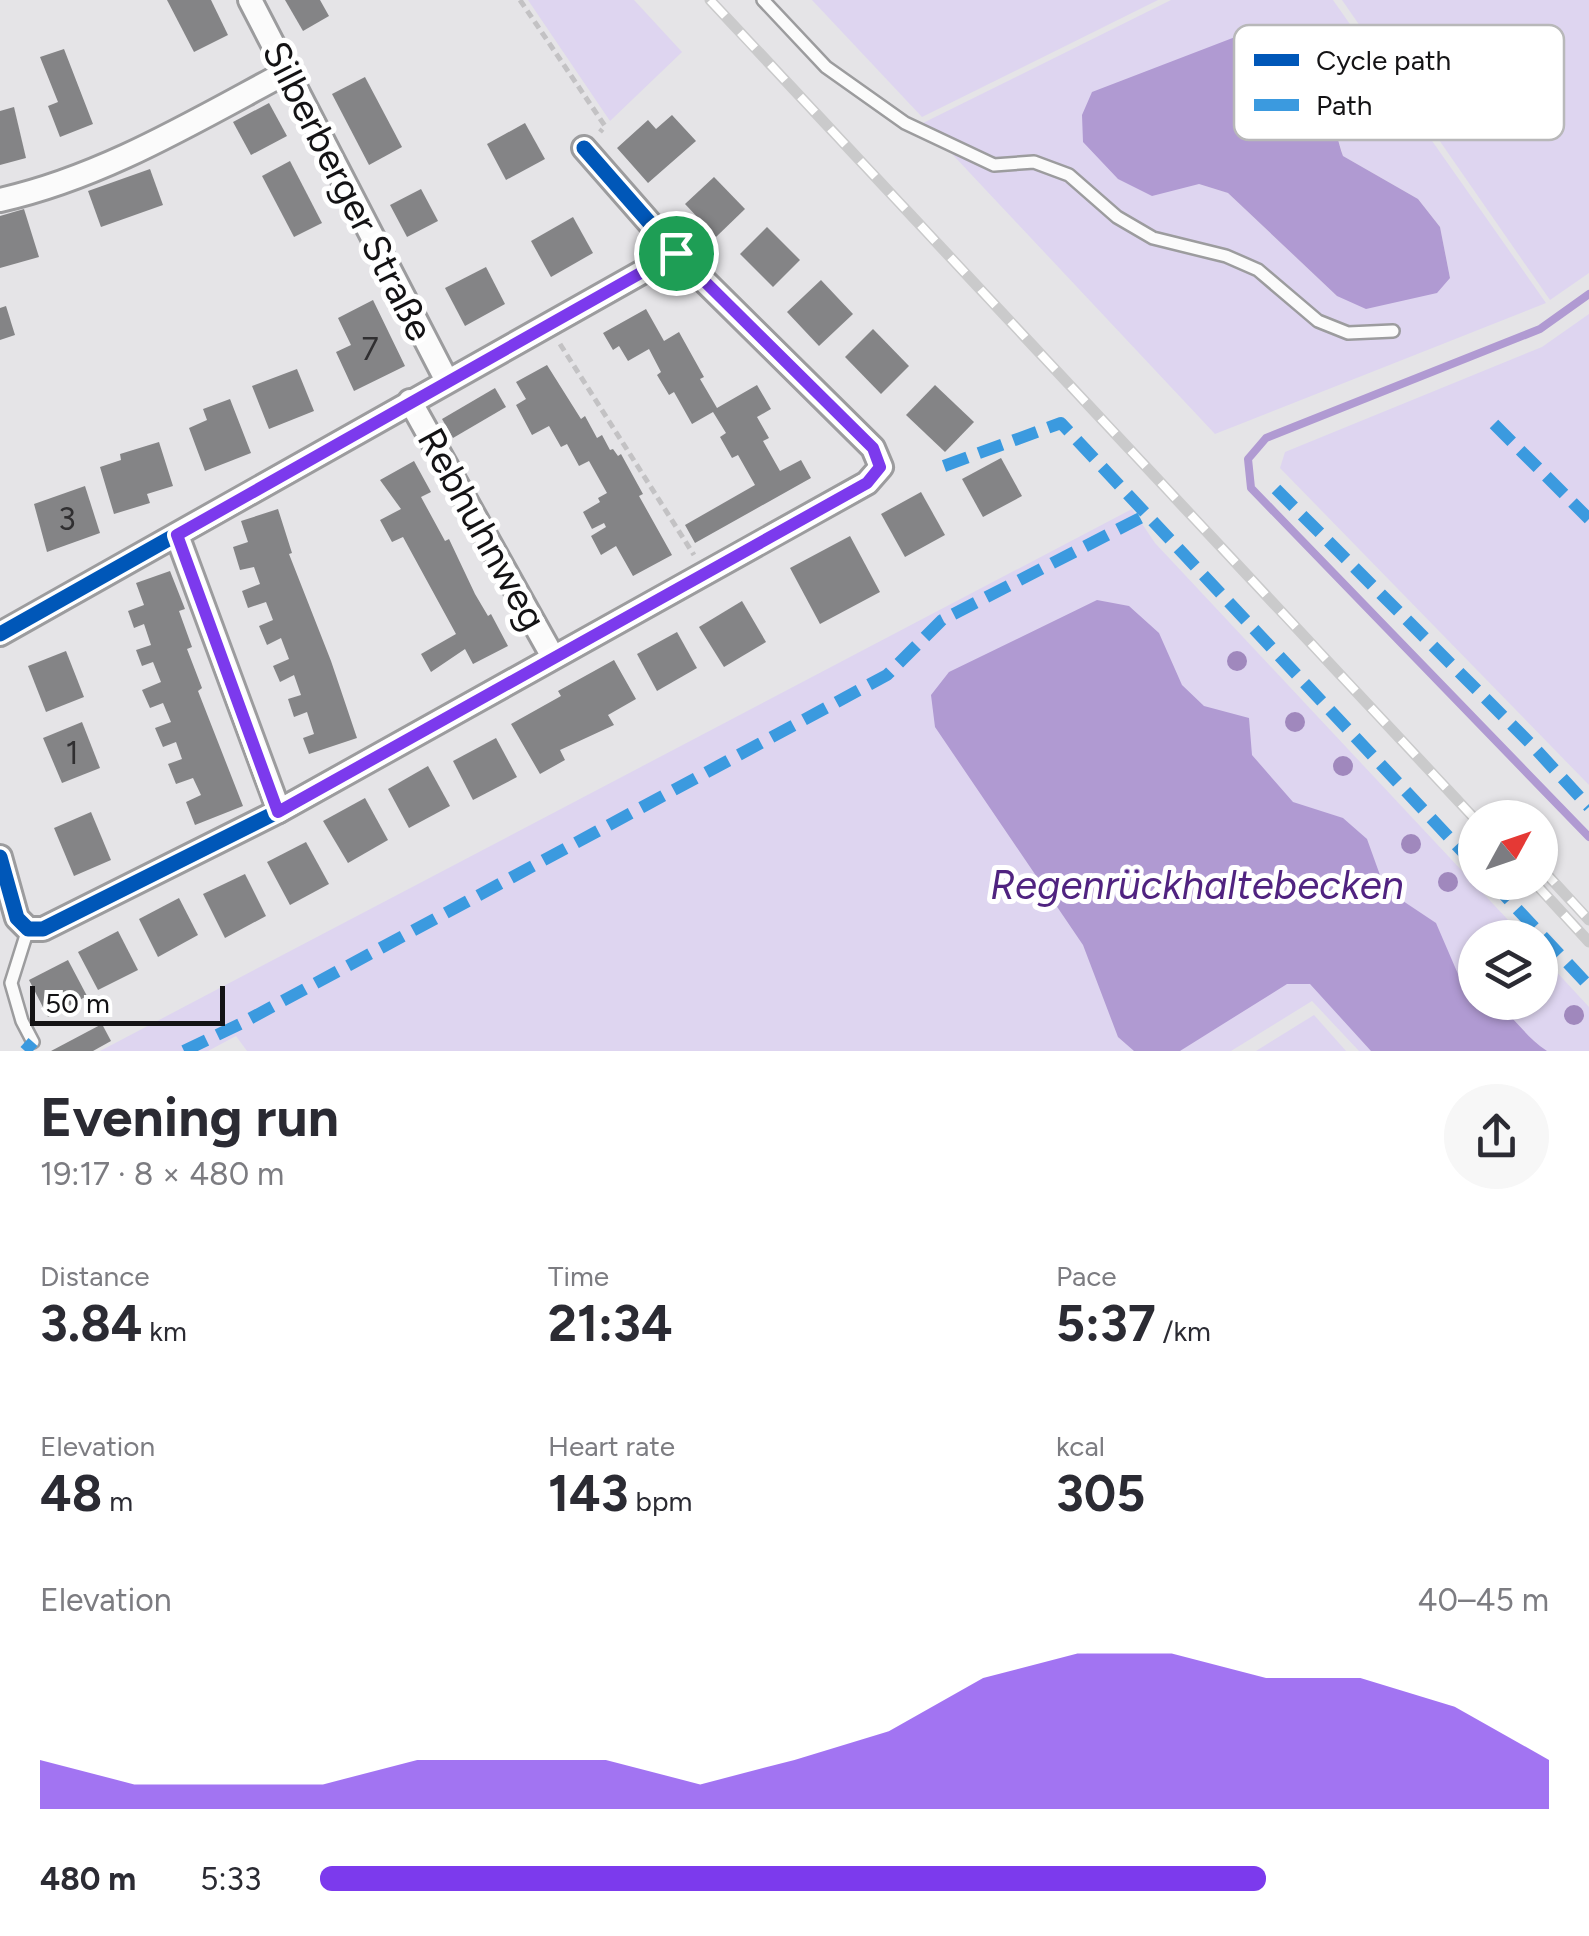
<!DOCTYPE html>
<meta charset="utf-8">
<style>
body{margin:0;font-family:Figtree,sans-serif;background:#f7f7f7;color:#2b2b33;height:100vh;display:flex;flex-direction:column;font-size:38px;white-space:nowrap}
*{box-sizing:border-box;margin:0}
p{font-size:32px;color:#7c7c81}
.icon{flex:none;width:55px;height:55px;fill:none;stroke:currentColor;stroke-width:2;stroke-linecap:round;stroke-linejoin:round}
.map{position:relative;height:1051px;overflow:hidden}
.drawer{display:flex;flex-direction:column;background:#fff;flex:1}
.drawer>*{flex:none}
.needle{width:65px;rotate:50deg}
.controls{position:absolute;left:1458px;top:800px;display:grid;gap:20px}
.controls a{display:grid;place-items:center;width:100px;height:100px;border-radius:50%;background:#fff;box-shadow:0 2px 8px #0004;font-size:50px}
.scale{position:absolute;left:30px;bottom:25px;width:195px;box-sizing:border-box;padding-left:10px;border:5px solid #141315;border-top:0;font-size:28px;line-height:35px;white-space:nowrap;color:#141315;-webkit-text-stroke:8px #fff;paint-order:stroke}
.pin{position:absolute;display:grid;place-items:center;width:85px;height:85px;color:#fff;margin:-42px;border:5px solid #fff;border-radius:50%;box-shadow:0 2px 10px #0007}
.round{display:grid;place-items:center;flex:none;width:105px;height:105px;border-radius:52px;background:#f7f7f7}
.headline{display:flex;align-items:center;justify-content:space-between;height:170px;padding:0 40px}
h1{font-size:55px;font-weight:700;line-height:75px}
.stats{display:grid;grid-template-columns:repeat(3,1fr);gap:15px;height:170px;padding:10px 40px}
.stats div{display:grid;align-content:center}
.stats b{font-size:50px;font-weight:700}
.stats small{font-size:28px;font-weight:400}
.stats p{font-size:28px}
.chart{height:280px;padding:20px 40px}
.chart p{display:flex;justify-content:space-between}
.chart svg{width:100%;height:180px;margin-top:10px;fill:#7c3aed;opacity:.7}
ul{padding:0 40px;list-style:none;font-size:32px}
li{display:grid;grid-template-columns:160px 120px 1fr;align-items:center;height:75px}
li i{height:25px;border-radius:12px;background:#7c3aed}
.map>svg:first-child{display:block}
.green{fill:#ded5f0;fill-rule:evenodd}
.water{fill:#b09ad2}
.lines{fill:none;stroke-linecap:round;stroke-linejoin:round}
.stream{stroke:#b09ad2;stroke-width:8}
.building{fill:#848486}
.service-casing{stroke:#9c9c9e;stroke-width:16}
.minor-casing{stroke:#9c9c9e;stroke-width:28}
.path{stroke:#c3c2c4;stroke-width:5;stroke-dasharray:8 5;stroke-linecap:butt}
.service{stroke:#fbfbfb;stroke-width:11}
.minor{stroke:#fbfbfb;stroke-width:22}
.rail-casing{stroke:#cacacb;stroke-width:11}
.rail{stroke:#fff;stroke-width:8;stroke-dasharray:22;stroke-linecap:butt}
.quiet{stroke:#3b9adf;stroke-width:12;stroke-dasharray:25 12;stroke-linecap:butt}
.cycleway-casing{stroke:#fff;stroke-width:21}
.cycleway{stroke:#0057b8;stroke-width:15}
.tree{fill:#a088bd}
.route-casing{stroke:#fff;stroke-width:20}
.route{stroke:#7c3aed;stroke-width:12}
.labels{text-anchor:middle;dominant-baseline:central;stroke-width:10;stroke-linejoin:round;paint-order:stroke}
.number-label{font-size:32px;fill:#302f31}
.street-label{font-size:38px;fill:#141315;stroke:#fff}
.water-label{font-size:40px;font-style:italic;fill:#502380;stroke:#fff}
.key{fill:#fff;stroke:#b8b8b9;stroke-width:2.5}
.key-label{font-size:28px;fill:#141315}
</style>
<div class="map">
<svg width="1589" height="1051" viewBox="0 0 1589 1051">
<rect width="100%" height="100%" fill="#e5e4e7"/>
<g class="green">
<polygon points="528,0 634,0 682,52 610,121"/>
<polygon points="812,0 1158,0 922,117"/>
<path d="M1171 0H1333L1546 303 1215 434 923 123ZM1320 78 1343 156 1418 199 1440 227 1450 278 1337 296 1228 193 1199 184Z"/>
<polygon points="1342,0 1589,0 1589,273 1550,300"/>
<polygon points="1589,314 1589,785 1280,468 1285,452 1542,347"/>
<polygon points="1132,509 1155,543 1524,937 1475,938 1475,1002 1540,1002 1540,954 1589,1007 1589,1051 1359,1051 1312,1001 1231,1051 247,1051 236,1036 208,1051 100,1051"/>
<polygon points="1314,1015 1346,1051 1256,1051"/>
</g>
<g class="water">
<path d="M1243 34C1324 44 1323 90 1343 156L1418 199 1440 227 1450 278 1437 293 1366 309 1337 296 1228 193 1199 184 1152 196 1118 179 1083 142 1082 115 1092 92Z"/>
<path d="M1097 600 1129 606 1159 633 1182 685 1204 706 1249 718 1252 755 1293 802 1343 818 1367 839 1385 889 1436 923 1461 981 1475 991V1002C1511 1002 1517 1032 1547 1051H1371L1310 984H1287L1180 1051H1134L1118 1037 1083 945 935 727 931 695 949 672Z"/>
</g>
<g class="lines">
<polyline class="stream" points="1589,294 1540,329 1266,438 1248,459 1251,488 1589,837"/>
</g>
<g class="building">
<polygon points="167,0 211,0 228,35 194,52"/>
<polygon points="285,0 320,0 329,16 303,31"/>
<polygon points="64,49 93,124 60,137 48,106 58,102 40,57"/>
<polygon points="365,77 402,147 369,165 332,94"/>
<polygon points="269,103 287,136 251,155 233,122"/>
<polygon points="14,107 26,158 0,165 0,111"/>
<polygon points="672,115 696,141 648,183 617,148 648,120 656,129"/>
<polygon points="525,123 545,159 506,180 487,144"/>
<polygon points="290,161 322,223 294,237 262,176"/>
<polygon points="150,169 163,205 101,227 88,191"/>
<polygon points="714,177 745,209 716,237 685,204"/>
<polygon points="421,189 438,221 407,237 390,205"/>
<polygon points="24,209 39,257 0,268 0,216"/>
<polygon points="573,217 593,253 551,277 531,241"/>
<polygon points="767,227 800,260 773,287 740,254"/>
<polygon points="486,267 505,304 465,326 445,288"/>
<polygon points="821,280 853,314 819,346 787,312"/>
<polygon points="373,300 405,366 354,391 336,352 351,345 338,318"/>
<polygon points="6,306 15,335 0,340 0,308"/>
<polygon points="646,309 664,341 679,332 704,377 700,379 717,408 757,385 771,409 757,417 769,438 763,441 780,471 801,460 811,478 695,543 685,525 755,485 738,455 732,458 720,437 726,433 713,412 692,424 674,392 669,395 657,375 661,372 649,349 628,361 619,346 613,350 603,333"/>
<polygon points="873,329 909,366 881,394 845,357"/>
<polygon points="547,365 581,419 585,416 597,438 602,435 610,450 613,449 618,456 621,454 643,494 639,496 672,555 633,576 616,546 601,555 591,536 606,527 604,523 592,529 583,512 600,502 598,498 607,493 589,461 579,466 567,444 561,447 549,426 532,435 516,405 526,399 516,382"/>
<polygon points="297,369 314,411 269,429 252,386"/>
<polygon points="935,385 974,422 945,452 906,415"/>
<polygon points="495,388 506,407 453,438 442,419"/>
<polygon points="230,399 251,453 205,471 189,428 207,420 203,409"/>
<polygon points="159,442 173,486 147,494 150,503 114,514 100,467 121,460 120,454"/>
<polygon points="1001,458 1022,496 983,517 962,479"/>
<polygon points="414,461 431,492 421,497 445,541 449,539 475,594 488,616 491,614 508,646 473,664 465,649 431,672 421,654 456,634 403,537 392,542 380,520 401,509 380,480"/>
<polygon points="85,486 100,533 47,552 34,504"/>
<polygon points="921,492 945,535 905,557 881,514"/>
<polygon points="278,509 292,553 289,554 331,661 357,738 309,754 303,738 314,734 307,712 294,717 288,699 301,695 294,675 280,682 273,666 289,659 281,638 267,645 259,626 273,620 266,602 248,608 242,591 260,584 254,567 240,570 233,547 248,542 241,521"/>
<polygon points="850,536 880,592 820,624 790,568"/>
<polygon points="170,571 185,609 179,611 192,647 187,649 202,688 198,691 243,806 195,825 186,802 201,795 193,778 176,784 168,764 182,759 176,742 163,747 155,728 171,722 163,703 150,708 142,690 161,682 153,662 142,666 136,650 151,645 144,624 134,628 128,611 144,605 136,583"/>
<polygon points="742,601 766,642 724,667 699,627"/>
<polygon points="677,632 697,668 657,691 637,654"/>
<polygon points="66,651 84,697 46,712 28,666"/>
<polygon points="614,660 636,699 608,715 614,725 560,750 565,760 540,774 511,724 561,696 558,691"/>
<polygon points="82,722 100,768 62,783 43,738"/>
<polygon points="496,738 517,777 473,800 453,761"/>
<polygon points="428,766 450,806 409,828 388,789"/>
<polygon points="365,798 388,840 348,863 323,821"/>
<polygon points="91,812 111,860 74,876 54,828"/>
<polygon points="306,842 329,884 290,905 267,862"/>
<polygon points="245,874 266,916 225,938 203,894"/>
<polygon points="179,898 198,935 158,957 139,919"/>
<polygon points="118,931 138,970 98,990 78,952"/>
<polygon points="68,960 87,996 48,1017 29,980"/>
<polygon points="102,1024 111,1041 93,1051 51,1051"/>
</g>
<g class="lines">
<g class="service-casing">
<g id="service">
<polyline points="763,0 826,67 905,123 994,165 1034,162 1069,175 1117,217 1153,238 1226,256 1258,270 1318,321 1348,333 1393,331"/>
<polyline points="28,929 11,983 22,1021 33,1042"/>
</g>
</g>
<g class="minor-casing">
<g id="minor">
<polyline points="250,0 447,381"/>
<path d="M0 200C103 177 195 121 287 72"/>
<polyline points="410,401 553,657"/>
<polyline points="177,535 279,811"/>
<polyline points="0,634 676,253"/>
<polyline points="0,857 17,918 28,929 43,929 279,811 867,483 881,467 873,448 676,253 584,148"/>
</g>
</g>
<g class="path">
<polyline points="520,0 605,126 600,132"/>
<polyline points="560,344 694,555"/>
</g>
<use href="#service" class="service"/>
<use href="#minor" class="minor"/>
<g class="rail-casing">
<g id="rail">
<polyline points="710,0 1475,819"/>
<polyline points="1540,867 1589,920"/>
<polyline points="1534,882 1589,942"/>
</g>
</g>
<use href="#rail" class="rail"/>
<g class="quiet">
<polyline points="1494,424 1589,519"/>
<polyline points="944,466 1061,423 1475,865"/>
<polyline points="1276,489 1530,743 1589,807"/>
<polyline points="1492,882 1589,986"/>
<polyline points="25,1051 33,1042"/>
<polyline points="184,1051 240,1024 887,675 942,620 1146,515"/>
</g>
<g class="cycleway-casing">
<g id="cycleway">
<polyline points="0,634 676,253"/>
<polyline points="0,857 17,918 28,929 43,929 279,811 867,483 881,467 873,448 676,253 584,148"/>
</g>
</g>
<use href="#cycleway" class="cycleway"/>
</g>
<g class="tree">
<circle cx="1237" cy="661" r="10"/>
<circle cx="1295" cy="722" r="10"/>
<circle cx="1343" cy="766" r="10"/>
<circle cx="1411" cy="844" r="10"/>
<circle cx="1448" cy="882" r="10"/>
<circle cx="1574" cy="1015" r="10"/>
</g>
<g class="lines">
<g class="route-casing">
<polygon id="route" points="676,253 873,448 880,467 867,483 278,812 177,535"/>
</g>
<use href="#route" class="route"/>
</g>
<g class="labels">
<g class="number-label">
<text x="370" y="349">7</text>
<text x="67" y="519">3</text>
<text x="72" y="753">1</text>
</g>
<g class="street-label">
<text transform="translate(348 191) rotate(63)">Silberberger Straße</text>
<text transform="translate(482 529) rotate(61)">Rebhuhnweg</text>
</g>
<g class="water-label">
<text x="1197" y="885">Regenrückhaltebecken</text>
</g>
</g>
<rect x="1234" y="25" width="330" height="115" rx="15" class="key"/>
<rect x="1254" y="54" width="45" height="12" fill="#0057b8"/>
<rect x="1254" y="99" width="45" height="12" fill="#3b9adf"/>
<g class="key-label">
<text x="1316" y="70">Cycle path</text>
<text x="1316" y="115">Path</text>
</g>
</svg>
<div class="controls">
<a><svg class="needle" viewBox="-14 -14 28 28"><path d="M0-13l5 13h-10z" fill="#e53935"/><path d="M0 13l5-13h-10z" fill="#7c7c81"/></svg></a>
<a><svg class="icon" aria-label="layers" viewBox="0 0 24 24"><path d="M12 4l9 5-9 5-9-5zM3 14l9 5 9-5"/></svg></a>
</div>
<div class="scale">50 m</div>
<div class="pin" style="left:676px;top:253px;background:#1e9e55"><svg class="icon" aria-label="arrive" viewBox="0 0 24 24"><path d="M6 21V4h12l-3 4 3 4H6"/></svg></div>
</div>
<section class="drawer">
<div class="headline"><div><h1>Evening run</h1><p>19:17 · 8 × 480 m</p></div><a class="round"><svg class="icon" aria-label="share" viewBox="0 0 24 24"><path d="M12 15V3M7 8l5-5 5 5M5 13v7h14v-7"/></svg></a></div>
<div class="stats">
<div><p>Distance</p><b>3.84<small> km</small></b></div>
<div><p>Time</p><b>21:34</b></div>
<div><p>Pace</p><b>5:37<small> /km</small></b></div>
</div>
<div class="stats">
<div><p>Elevation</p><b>48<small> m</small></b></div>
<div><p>Heart rate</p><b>143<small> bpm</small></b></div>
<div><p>kcal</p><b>305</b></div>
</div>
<div class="chart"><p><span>Elevation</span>40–45 m</p>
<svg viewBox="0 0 160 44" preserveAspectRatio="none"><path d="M0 44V32L10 38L20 38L30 38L40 32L50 32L60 32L70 38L80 32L90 25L100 12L110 6L120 6L130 12L140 12L150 19L160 32V44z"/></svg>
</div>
<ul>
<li><b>480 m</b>5:33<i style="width:77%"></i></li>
</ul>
</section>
